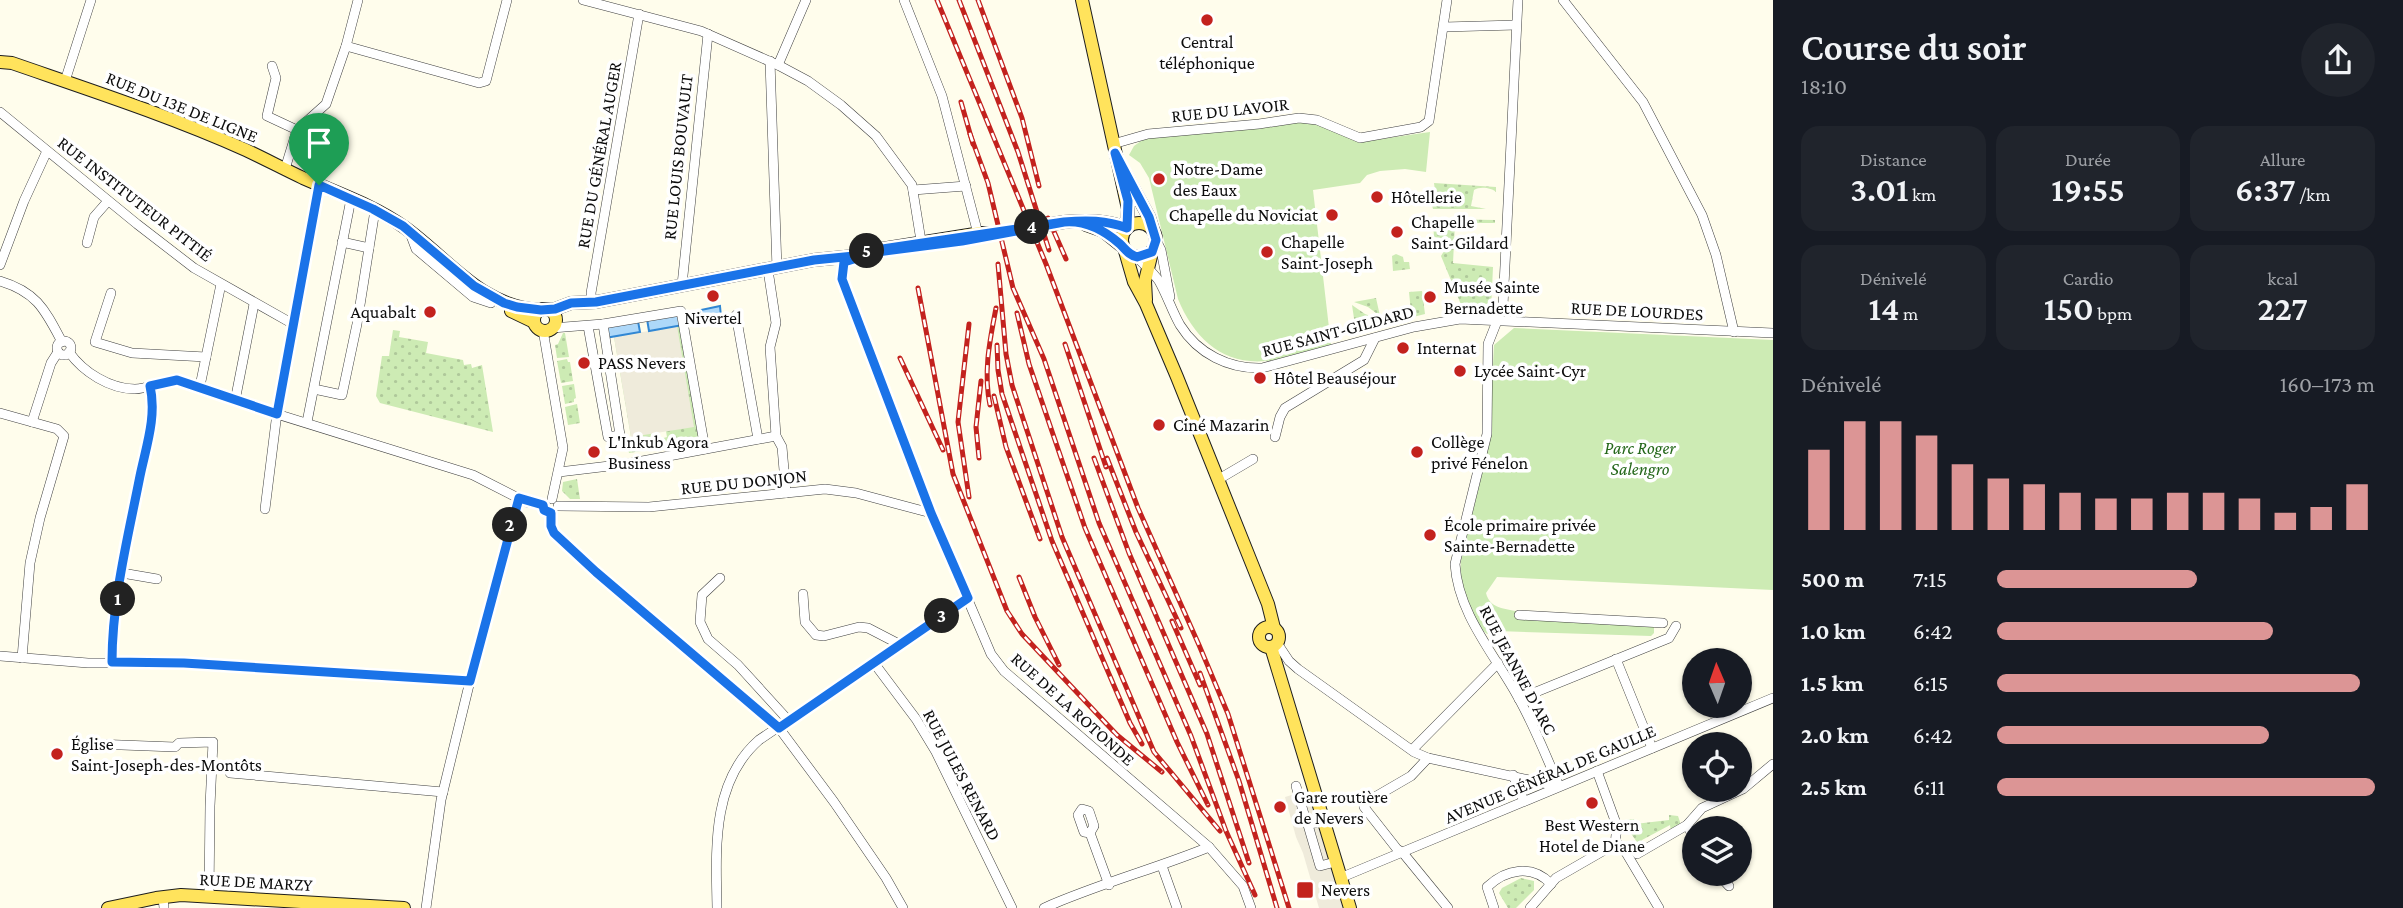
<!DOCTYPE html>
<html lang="fr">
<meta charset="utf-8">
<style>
body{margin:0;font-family:"Crimson Pro",serif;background:#20242c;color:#f1f3f6;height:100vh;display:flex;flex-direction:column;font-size:26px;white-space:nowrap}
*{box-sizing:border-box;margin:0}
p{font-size:23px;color:#9ea1a6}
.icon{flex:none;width:38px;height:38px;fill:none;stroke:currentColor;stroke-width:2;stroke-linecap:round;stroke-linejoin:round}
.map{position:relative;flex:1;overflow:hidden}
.details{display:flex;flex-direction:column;background:#171b24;width:630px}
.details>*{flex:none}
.needle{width:46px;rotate:358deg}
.fabs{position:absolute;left:1682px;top:648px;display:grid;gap:14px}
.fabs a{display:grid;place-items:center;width:70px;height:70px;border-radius:50%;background:#171b24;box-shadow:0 2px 5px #0004;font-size:35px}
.pin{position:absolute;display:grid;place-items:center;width:60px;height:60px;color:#fff;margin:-72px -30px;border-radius:50% 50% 50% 0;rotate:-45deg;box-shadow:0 0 7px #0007}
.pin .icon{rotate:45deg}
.km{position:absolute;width:35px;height:35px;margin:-18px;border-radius:50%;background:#222;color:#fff;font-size:19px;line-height:35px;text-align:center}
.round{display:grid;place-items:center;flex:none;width:74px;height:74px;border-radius:37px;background:#20242c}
.overview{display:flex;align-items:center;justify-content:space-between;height:119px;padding:0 28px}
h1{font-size:38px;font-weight:600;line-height:52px}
.stats{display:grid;grid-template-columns:repeat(3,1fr);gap:10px;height:119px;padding:7px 28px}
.stats div{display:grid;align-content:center;border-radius:18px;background:#20242c;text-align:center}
.stats b{font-size:35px;font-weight:600}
.stats small{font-size:19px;font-weight:400}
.stats p{font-size:19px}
.chart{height:196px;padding:14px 28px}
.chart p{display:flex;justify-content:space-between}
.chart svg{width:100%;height:126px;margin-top:7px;stroke:#dc9595;stroke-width:6}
ul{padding:0 28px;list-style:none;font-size:23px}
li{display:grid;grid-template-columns:112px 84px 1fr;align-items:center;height:52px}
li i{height:18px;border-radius:9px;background:#dc9595}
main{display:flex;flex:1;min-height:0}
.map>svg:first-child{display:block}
.grass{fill:url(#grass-dots)}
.park{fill:#cdebb4}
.plaza{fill:#efebdb}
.water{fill:#aed8f9;stroke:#3187d4;stroke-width:2}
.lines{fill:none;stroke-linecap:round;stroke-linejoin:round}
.minor-casing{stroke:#404040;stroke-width:10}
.major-casing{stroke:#1e1e1e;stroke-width:14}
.minor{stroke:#fff;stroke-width:9}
.major{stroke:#ffe35c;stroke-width:12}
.rail-casing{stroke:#c3221e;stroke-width:5}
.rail{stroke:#fff;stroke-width:2.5;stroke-dasharray:8;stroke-linecap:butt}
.major-bridge-casing{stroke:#1e1e1e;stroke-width:14;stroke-linecap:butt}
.major-bridge{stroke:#ffe35c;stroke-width:12}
.route-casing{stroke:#fff;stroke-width:14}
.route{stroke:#1a73e8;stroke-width:9}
.poi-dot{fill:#c3221e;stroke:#fff;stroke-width:2.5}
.labels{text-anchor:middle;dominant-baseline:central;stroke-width:7;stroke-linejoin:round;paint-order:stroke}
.poi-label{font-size:18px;fill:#0d0d0d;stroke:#fff;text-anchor:start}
.street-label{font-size:18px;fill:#0d0d0d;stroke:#fff}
.park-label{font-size:18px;font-style:italic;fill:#24671a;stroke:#fff}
</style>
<main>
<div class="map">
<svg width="1773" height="908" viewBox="0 0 1773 908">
<defs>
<pattern id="grass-dots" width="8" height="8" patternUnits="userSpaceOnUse" patternTransform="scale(1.75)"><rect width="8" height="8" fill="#cdebb4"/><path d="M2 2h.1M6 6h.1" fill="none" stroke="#afc89a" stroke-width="1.8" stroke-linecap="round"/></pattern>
</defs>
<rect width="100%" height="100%" fill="#fffdec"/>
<g class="grass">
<path d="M1434 183 1496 187V192C1492 188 1480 186 1474 190L1471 206 1486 209H1433L1432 205H1437Z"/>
<path d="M1438 219 1495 220V223H1455L1453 263 1493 267 1491 310 1480 311 1477 305 1462 307 1441 256 1446 248C1445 240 1441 238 1434 237L1433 221Z"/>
<polygon points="1396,254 1403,257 1404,262 1409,262 1410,269 1393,271 1392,256"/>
<polygon points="1422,291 1425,314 1401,320 1394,318 1411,312 1409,292"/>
<polygon points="1376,298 1380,316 1368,307 1354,302"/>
<polygon points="1352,305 1365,314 1379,319 1355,325"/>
<polygon points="683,325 704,441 629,453 626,438 631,437 614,337 640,332 657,440 667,437 649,331"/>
<polygon points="393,330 400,331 399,337 428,342 426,353 463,360 464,365 471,364 472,368 482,365 493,432 380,403 376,396 382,356 389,356"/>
<polygon points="563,333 565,333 569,357 557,358 555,345 558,344"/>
<polygon points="567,359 568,362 570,362 573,381 561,383 557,361"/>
<polygon points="574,384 576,398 574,399 574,402 565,404 562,386"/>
<polygon points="577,404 580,423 568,425 565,407"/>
<polygon points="577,479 580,499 570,499 562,491 563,482"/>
<polygon points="1669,815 1678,816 1681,825 1671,832 1670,825 1642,840 1642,844 1639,845 1625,825 1627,820 1634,819 1635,824 1669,820"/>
<polygon points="1521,878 1534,881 1534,890 1516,908 1508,908 1499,893 1502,888"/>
</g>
<g class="park">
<path d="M1310 121 1360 142 1430 132 1426 172 1405 169 1380 171 1367 175 1360 183 1313 190 1331 345C1310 351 1288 360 1266 361 1222 365 1194 338 1178 299L1149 178 1140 163 1129 155 1134 146 1145 138 1280 123Z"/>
<path d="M1514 328 1773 340V590L1497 577 1486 593C1490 608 1502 608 1515 611L1651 621 1654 625V633L1651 636 1497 631 1487 634 1479 627 1460 581 1461 561 1489 444 1494 345Z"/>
</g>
<g class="plaza">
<polygon points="677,326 694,427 631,437 614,337"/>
<polygon points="1305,791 1308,792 1343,908 1319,908 1303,853 1296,837 1285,797"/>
</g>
<g class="water">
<polygon points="720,306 721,317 703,320 701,310"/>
<polygon points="681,314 683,325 649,331 647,319"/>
<polygon points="638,321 640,332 605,338 604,326"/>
</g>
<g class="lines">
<g class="minor-casing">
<g id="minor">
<polyline points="583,0 701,31 778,65 808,81 841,105 876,136 912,185 922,247"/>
<polyline points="904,0 942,96 977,230 981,233"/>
<path d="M1518 0 1503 306 1488 344 1487 434 1455 564C1458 614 1495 655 1518 697 1534 725 1546 756 1559 786"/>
<polyline points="1563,0 1643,102 1702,215 1716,255 1734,332"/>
<polyline points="1444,27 1516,25"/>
<polyline points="346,46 479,83 486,81 507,0"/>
<polyline points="770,61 777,269"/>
<polyline points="778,65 806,0"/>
<polyline points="272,66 276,78 267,116 297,130"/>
<polyline points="65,81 91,0"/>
<polyline points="0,112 137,224 194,268 293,324"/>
<polyline points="1113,144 1148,134 1259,124 1299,118 1317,120 1360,138 1421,127 1429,121 1447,0"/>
<polyline points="285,169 297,130 326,104 346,46 358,0"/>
<polyline points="913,190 966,186"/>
<polyline points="410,233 416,249 473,297 491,303"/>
<polyline points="1156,240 1161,250 1170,297"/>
<polyline points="342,242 369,248"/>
<polyline points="87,243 94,217 108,201"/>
<path d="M1137 257C1144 265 1153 272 1159 281 1167 295 1172 311 1180 325 1198 354 1229 369 1262 368L1414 327 1460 319 1773 333"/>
<polyline points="844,262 842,279 931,513 991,654 1004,671 1209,847 1243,886 1251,908"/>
<polyline points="0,265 24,201 47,151"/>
<polyline points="768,270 776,323 770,347 776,436 782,447 786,493"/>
<path d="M0 281C37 292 45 310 62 342"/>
<polyline points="682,285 708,34"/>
<polyline points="111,293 95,342 132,353 206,357"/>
<polyline points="592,302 591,293 639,14"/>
<polyline points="736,315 758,439"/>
<polyline points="588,326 608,437 620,435 603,324"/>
<polyline points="552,328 603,324 681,311 705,449"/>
<polyline points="543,330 563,448 552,499"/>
<circle cx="64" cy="348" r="7"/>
<path d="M69 352C83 372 110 389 135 389 150 389 163 379 178 381 198 383 217 393 235 401L473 475 526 502 543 505"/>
<polyline points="200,386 221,284"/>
<polyline points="314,389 342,395 357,324 375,210"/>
<polyline points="235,401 254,304"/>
<polyline points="0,413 57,429 64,436 40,518 30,563 22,658"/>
<polyline points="32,422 51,363 58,352"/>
<polyline points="307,422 351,199"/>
<polyline points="1275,437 1280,417 1285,408 1364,360 1375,338"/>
<polyline points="559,472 626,464 776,436"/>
<polyline points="1219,479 1253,459"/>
<polyline points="558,506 649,507 825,489 856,493 931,513"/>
<polyline points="265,509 277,413 319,185"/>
<polyline points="550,514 554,533 596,572 779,728 834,802 886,878 903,908"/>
<polyline points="122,573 157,579"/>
<polyline points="720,578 702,595 700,622 708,639 738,665 789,721"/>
<polyline points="803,594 805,622 816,635 824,636 859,627 868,628 895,642 898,647"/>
<polyline points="1519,615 1663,623"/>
<polyline points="1277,643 1289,661 1298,669 1414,752 1428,758 1557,786"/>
<polyline points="0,656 88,663 184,663 470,681"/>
<polyline points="1616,659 1652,748"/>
<path d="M112 662C112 600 128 537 140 476 146 447 157 416 150 386"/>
<polyline points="874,663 916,719 936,752 1012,908"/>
<polyline points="1519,699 1669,638 1676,626"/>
<polyline points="95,744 175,747 179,743 213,742 210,806 209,896"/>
<polyline points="1412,750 1498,663"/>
<polyline points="1428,758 1411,776 1368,801 1364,807 1397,849 1403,853 1448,908"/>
<polyline points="1597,771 1617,826 1615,844"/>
<polyline points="230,773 443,792"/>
<polyline points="1513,775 1524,801"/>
<polyline points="1296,786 1306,821 1315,819"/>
<polyline points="1324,820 1308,825 1320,866 1335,862"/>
<polyline points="1687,825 1694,838"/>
<polyline points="1090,833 1084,832 1078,815 1082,809 1089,811 1094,826 1090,833 1109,885"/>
<polyline points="1615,844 1622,846 1659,908"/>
<polyline points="1637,854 1687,825 1702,808 1743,789 1773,764"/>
<polyline points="1162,866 1177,908"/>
<polyline points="1717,873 1729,886"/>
<polyline points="1340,878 1773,698"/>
<polyline points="163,897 164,908"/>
<polyline points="426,908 441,800 470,681 519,498"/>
<path d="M717 908C716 850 711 782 759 740L968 598"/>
<path d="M1044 908C1098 884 1155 869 1209 847"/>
<path d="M1494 908 1487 887C1506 869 1532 864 1551 884"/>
<polyline points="1530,908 1556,878 1615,844"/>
</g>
</g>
<g class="major-casing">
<g id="major">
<path d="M0 62 12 63C90 90 170 116 246 150 265 159 284 169 303 178 337 193 373 205 404 227 449 259 480 307 541 310"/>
<polyline points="1126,175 1149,217 1153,230"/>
<path d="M1064 222C1086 220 1106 220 1127 228L1128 209 1082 0"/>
<circle cx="1139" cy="240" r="17"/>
<polyline points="1086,225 1103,231 1123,247"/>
<polyline points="1125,251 1134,282 1146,304 1177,377 1268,604 1274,628"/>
<polyline points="1146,300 1145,281 1152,252"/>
<polyline points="543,309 555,309 571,303 596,302 814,260 854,256 869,251 981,233 993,234"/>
<circle cx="545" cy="320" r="11"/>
<polyline points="511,311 534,322"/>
<circle cx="1269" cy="637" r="10"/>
<polyline points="1271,647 1350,908"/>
<polyline points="108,908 156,898 181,895 404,908"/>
</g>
</g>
<use href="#minor" class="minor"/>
<use href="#major" class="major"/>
<g class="rail-casing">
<g id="rail">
<polyline points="937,0 1046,264 1138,508 1199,645 1228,714 1289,908"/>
<polyline points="959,0 1018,152 1049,250"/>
<polyline points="978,0 1022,118 1039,186"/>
<polyline points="961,102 973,144"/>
<polyline points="970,134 988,183 1013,288 1044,359 1099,523 1191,736 1226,831 1255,895"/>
<polyline points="1048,218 1066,259"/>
<polyline points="998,264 1006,354 1012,385 1062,537 1154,752 1220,831"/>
<polyline points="918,288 953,474 1007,611 1022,634 1117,735 1162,772"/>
<polyline points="1017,313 1029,364 1085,528 1177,742 1208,805"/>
<polyline points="1065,344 1106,467"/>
<polyline points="997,345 998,370 1002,394 1052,541 1130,723 1142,744"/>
<polyline points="900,358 943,450"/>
<polyline points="994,396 1006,447 1040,539"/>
<path d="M990 405C983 372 990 340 996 308"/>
<polyline points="979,458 976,427 981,381"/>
<polyline points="1094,458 1129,553 1207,734 1249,863"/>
<polyline points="1107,458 1136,532 1181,628"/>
<polyline points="969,497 958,422 969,324"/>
<polyline points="1019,577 1035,617 1059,665"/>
<polyline points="1172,621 1200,685"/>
<polyline points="1200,673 1239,781 1277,908"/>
</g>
</g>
<use href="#rail" class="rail"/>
<g class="major-bridge-casing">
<polyline id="major-bridge" points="993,234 1064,222"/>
</g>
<use href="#major-bridge" class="major-bridge"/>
</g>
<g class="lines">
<g class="route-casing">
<path id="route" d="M319 185 277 414 177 380 150 386C157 416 146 447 140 476 128 537 112 600 112 662L184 663 470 681 519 498 543 505 544 510 551 513V526L554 533 596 572 779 728 968 598 931 513 842 279 844 262 877 252 962 241 1064 222C1086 220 1106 220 1127 228L1128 201 1115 153 1149 217 1156 240 1152 252 1137 257C1129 255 1126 250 1120 244 1104 230 1086 220 1064 222L869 251 854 256 814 260 596 302 571 303 555 309 541 310 517 307 504 303 474 286 403 226 373 209 319 185"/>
</g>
<use href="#route" class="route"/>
</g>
<g class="poi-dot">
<circle cx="1207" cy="20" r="7"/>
<circle cx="1159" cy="179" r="7"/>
<circle cx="1377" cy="197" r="7"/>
<circle cx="1332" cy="215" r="7"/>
<circle cx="1397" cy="232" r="7"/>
<circle cx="1267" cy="252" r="7"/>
<circle cx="713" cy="296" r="7"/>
<circle cx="1430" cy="297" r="7"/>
<circle cx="430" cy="312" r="7"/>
<circle cx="1403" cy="348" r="7"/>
<circle cx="584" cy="363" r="7"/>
<circle cx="1460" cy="371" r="7"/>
<circle cx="1260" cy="378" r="7"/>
<circle cx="1159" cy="425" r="7"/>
<circle cx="594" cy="452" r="7"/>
<circle cx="1417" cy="452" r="7"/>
<circle cx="1430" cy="535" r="7"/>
<circle cx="57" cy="754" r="7"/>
<circle cx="1592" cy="803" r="7"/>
<circle cx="1280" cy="807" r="7"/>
<rect x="1296" y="881" width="18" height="18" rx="3.5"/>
</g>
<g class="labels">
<g class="poi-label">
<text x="1207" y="42" text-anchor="middle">Central<tspan x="1207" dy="21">téléphonique</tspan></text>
<text x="1173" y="169">Notre-Dame<tspan x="1173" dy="21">des Eaux</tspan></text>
<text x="1391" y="197">Hôtellerie</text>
<text x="1318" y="215" text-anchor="end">Chapelle du Noviciat</text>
<text x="1411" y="222">Chapelle<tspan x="1411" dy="21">Saint-Gildard</tspan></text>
<text x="1281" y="242">Chapelle<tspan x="1281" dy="21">Saint-Joseph</tspan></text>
<text x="1444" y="287">Musée Sainte<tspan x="1444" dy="21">Bernadette</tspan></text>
<text x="416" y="312" text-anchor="end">Aquabalt</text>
<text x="713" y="318" text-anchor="middle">Nivertel</text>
<text x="1417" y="348">Internat</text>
<text x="598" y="363">PASS Nevers</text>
<text x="1474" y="371">Lycée Saint-Cyr</text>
<text x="1274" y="378">Hôtel Beauséjour</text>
<text x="1173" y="425">Ciné Mazarin</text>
<text x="608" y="442">L'Inkub Agora<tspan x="608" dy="21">Business</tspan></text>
<text x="1431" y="442">Collège<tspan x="1431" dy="21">privé Fénelon</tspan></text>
<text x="1444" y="525">École primaire privée<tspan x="1444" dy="21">Sainte-Bernadette</tspan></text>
<text x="71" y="744">Église<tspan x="71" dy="21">Saint-Joseph-des-Montôts</tspan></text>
<text x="1294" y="797">Gare routière<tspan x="1294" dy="21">de Nevers</tspan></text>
<text x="1592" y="825" text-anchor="middle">Best Western<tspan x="1592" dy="21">Hotel de Diane</tspan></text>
<text x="1321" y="890">Nevers</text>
</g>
<g class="street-label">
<text transform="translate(182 107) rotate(22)">RUE DU 13E DE LIGNE</text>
<text transform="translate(1230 110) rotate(-6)">RUE DU LAVOIR</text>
<text transform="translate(599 155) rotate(-80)">RUE DU GÉNÉRAL AUGER</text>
<text transform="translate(678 157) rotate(-84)">RUE LOUIS BOUVAULT</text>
<text transform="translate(135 199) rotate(38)">RUE INSTITUTEUR PITTIÉ</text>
<text transform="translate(1637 311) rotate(3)">RUE DE LOURDES</text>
<text transform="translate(1338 331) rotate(-15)">RUE SAINT-GILDARD</text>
<text transform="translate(744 482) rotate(-6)">RUE DU DONJON</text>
<text transform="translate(1518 670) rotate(62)">RUE JEANNE D'ARC</text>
<text transform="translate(1073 709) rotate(42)">RUE DE LA ROTONDE</text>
<text transform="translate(1550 774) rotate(-23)">AVENUE GÉNÉRAL DE GAULLE</text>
<text transform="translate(962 775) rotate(62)">RUE JULES RENARD</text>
<text transform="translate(256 882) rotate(3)">RUE DE MARZY</text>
</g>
<g class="park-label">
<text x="1640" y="448">Parc Roger<tspan x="1640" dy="21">Salengro</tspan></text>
</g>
</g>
</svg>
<div class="fabs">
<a><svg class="needle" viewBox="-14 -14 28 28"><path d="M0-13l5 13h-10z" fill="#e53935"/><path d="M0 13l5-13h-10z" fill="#9ea1a6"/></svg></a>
<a><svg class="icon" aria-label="locate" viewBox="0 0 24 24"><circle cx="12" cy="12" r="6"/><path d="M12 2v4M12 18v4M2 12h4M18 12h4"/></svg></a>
<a><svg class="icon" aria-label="layers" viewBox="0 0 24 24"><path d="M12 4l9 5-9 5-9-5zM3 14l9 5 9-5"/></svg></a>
</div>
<div class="pin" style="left:319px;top:185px;background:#1e9e55"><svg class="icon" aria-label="arrive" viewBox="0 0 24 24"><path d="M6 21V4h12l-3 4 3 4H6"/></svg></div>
<b class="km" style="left:118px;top:599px">1</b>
<b class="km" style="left:510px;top:525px">2</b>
<b class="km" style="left:942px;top:616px">3</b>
<b class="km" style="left:1032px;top:227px">4</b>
<b class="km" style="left:867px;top:251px">5</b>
</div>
<section class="details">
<div class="overview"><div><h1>Course du soir</h1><p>18:10</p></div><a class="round"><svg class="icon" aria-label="share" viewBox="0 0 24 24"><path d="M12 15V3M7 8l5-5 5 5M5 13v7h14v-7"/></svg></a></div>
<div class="stats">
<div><p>Distance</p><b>3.01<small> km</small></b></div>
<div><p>Durée</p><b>19:55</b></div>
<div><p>Allure</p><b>6:37<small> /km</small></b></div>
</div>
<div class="stats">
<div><p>Dénivelé</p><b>14<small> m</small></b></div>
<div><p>Cardio</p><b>150<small> bpm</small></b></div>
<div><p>kcal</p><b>227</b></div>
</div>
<div class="chart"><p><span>Dénivelé</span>160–173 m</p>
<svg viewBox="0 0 160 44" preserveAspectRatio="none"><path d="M5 44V16M15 44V6M25 44V6M35 44V11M45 44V21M55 44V26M65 44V28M75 44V31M85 44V33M95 44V33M105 44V31M115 44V31M125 44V33M135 44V38M145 44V36M155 44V28"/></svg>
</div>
<ul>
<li><b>500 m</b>7:15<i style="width:53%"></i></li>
<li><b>1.0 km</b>6:42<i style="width:73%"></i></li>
<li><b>1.5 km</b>6:15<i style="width:96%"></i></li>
<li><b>2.0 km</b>6:42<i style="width:72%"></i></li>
<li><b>2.5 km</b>6:11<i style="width:100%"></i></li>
</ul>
</section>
</main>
